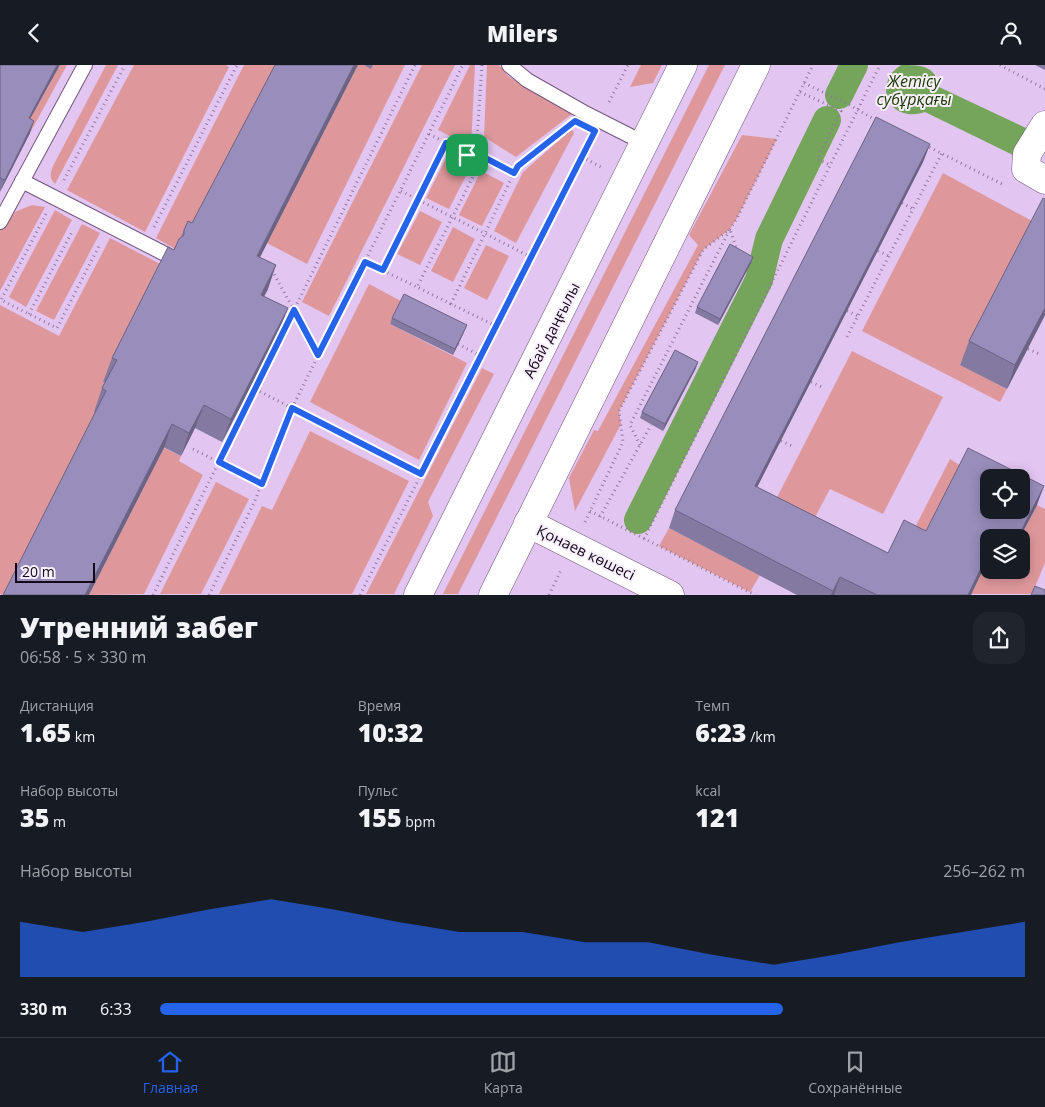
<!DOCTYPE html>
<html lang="ru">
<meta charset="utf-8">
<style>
body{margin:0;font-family:"Open Sans",sans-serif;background:#20242c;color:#f1f3f6;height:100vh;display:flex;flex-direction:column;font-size:19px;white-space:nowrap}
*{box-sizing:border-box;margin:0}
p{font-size:16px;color:#9ea1a6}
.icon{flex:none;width:28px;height:28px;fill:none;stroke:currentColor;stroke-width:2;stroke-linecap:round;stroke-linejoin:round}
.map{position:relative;height:530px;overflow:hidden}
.panel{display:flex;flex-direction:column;background:#171b24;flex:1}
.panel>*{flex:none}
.tools{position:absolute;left:980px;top:404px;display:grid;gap:10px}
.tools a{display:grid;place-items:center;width:50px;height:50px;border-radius:10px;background:#171b24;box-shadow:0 2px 12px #0003;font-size:25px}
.scale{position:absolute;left:15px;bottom:12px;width:80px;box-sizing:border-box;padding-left:5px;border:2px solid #140918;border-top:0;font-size:14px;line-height:18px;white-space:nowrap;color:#140918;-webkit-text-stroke:4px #f8effc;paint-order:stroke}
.pin{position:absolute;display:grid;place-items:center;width:42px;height:42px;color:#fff;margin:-21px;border-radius:10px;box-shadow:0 2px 8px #0006}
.round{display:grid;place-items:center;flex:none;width:52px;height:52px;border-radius:15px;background:#20242c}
.overview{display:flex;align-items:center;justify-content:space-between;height:85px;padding:0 20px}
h1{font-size:28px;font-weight:800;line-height:38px}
.figures{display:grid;grid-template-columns:repeat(3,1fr);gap:8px;height:85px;padding:5px 20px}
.figures div{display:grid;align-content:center}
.figures b{font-size:25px;font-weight:800}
.figures small{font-size:14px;font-weight:400}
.figures p{font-size:14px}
.chart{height:140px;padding:10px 20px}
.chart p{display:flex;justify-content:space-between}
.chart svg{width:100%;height:90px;margin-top:5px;fill:#2563eb;opacity:.7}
ul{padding:0 20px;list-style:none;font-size:16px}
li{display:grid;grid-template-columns:80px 60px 1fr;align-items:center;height:38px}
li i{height:12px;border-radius:6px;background:#2563eb}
header{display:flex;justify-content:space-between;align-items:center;height:65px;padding:0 20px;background:#171b24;font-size:22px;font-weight:800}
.menu{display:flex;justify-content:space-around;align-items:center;height:70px;border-top:1px solid #363941;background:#171b24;font-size:14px;color:#9ea1a6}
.menu a{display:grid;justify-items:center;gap:2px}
.menu .selected{color:#2563eb}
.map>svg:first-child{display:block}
.green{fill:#de989c}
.water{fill:#75a45b}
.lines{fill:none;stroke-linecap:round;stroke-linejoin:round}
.canal{stroke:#75a45b;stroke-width:28}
.lane-casing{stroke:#71567d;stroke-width:16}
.street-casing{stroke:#71567d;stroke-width:29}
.secondary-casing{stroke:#71567d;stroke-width:29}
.path{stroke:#917b9b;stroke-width:3;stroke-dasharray:1 4;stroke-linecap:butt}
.lane{stroke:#fff;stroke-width:14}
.street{stroke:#fff;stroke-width:28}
.secondary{stroke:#fff;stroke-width:28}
.wall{fill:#8379a1}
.shaded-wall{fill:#6a6383}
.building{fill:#988dbb;stroke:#6a6383;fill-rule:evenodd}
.route-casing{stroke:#fff;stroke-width:10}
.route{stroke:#2563eb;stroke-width:6}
.labels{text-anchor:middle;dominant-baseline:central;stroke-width:4;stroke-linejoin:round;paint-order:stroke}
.street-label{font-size:15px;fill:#140918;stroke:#f8effc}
.water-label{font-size:16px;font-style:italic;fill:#1b3a04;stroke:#f8effc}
</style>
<header><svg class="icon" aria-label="back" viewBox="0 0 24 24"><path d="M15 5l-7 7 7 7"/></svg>Milers<svg class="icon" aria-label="person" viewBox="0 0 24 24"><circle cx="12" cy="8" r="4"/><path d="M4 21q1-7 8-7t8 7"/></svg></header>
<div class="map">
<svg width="1045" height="530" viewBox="0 0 1045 530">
<rect width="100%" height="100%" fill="#e3c5f1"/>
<g class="green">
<polygon points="60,0 67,0 30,68 0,18 39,38"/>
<path d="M106 0H118L55 119C49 113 50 109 53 101Z"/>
<polygon points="134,0 226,0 229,2 145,167 67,125"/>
<polygon points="244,0 279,0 184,182 177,185 156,173"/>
<polygon points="358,0 364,0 371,3 373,0 405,0 307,199 267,178"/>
<polygon points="422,0 455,0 329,251 302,237"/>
<polygon points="470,0 475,0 471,82 438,65"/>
<polygon points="487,0 499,0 508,11 572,49 516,92 484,72"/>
<polygon points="641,0 662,0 653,18 630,22"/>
<polygon points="709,0 725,0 458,529 443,529"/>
<polygon points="572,64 574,68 516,178 494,166 523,107"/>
<polygon points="742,70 777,74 737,153 730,164 703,185 619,346 621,359 575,446 569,413 594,365 598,366 698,180 689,170"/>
<polygon points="448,89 471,101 449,144 426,133"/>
<polygon points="481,106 504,118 482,161 459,150"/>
<polygon points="943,108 1034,157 960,299 1007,324 1000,337 862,266"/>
<polygon points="32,140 45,142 0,226 0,163 15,147"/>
<polygon points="55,145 72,155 26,242 9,232"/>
<polygon points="420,146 442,157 420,200 397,189"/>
<polygon points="82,159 100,168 54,255 36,246"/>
<polygon points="453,162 475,174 453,217 431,206"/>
<polygon points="110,173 168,203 108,319 98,349 6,530 0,529 0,240 59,271"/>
<polygon points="486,180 509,191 487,235 464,223"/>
<polygon points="369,219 401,236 390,259 467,298 419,395 310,337"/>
<polygon points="852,286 943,332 883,449 830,424 806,469 768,450"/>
<polygon points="482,303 494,309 428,437 433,451 394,529 366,529"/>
<polygon points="310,366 409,416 352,529 219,529 262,441 272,445"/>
<polygon points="164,383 181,391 179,396 203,410 144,529 89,530"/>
<polygon points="950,394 961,401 989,485 989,505 1021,505 1020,472 1037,440 1045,444 1045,498 1032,529 971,529 907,478"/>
<polygon points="216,417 249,434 201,529 160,529"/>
<polygon points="669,463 760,510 750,527 659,481"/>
</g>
<path class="water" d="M901 0C920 0 936 0 939 22L1026 63 1013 90 925 47C890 59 871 20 901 0Z"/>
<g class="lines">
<g class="canal">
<polyline points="839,30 854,0"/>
<polyline points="638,455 759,215 769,174 827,55"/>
</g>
<g class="lane-casing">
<g id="lane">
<polyline points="509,0 527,15 585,48 644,78"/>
<polyline points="22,116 167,190"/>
<polyline points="0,157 85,0"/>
</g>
</g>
<g class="street-casing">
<polyline id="street" points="1045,60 1027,89 1026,104 1045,115"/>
</g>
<g class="secondary-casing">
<g id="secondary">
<polyline points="528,458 670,530"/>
<polyline points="418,530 683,0"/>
<polyline points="493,530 756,0"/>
</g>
</g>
<g class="path">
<polyline points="482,0 476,88 514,108 518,101 569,61"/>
<polyline points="1000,0 1045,24"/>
<polyline points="804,18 846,38 877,56"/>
<polyline points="800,27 841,46 817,94 830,100"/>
<polyline points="609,37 628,0"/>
<polyline points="429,69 467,89 476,88"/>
<polyline points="925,80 1004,120"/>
<polyline points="582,92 601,102"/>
<polyline points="64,115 125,0"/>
<polyline points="401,126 531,192"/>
<polyline points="902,138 913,144"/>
<polyline points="46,149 1,235 57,263 100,179"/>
<polyline points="154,162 237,0"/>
<polyline points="878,186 889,191"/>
<polyline points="365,197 417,222"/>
<polyline points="272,205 318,290"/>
<polyline points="383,205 446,78"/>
<polyline points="451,239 417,222 483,92"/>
<polyline points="847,246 858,251"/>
<polyline points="29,249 73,165"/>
<polyline points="496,261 451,239 514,108"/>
<polyline points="847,272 942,88"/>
<polyline points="458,279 481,291"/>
<polyline points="1028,284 1039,289"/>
<polyline points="811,317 822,322"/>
<polyline points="251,322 421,409"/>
<polyline points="781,376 792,381"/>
<polyline points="640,380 630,360 730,164 737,186"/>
<polyline points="193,384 262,419"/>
<polyline points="590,446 755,530"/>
<polyline points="600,452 651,360"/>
<polyline points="585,457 623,377 619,346 703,185 730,164 737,153 813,0"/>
<polyline points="644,474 880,0"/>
<polyline points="153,530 415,0"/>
<polyline points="209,530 254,438 292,343 463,0"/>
<polyline points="360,530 591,74"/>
<polyline points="549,530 561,505"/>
</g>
<use href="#lane" class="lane"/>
<use href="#street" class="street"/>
<use href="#secondary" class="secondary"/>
</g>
<g class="wall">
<polygon points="0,0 30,54 30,68 0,127"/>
<polygon points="364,0 373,0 371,4"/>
<polygon points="1035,0 1045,0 1045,5"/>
<polygon points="930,79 923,97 757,422 888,488 926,466 1037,440 1020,472 989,472 971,530 797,530 669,463 675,445"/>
<polygon points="1045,134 1045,250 1007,324 960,300 969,276"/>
<polygon points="184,165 260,192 268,224 264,231 279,267 222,377 195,363 181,391 94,347 102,323 105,317 103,317 112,293 181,172"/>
<polygon points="753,192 751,198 718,260 695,248 697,242"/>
<polygon points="392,253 464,267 453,290 390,259"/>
<polygon points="696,303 663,366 640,353 642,347"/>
</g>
<g class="shaded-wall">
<polygon points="57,0 60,0 24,65 29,53"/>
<polygon points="354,0 358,0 249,214 257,191"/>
<polygon points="34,56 30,68 0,127 5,115"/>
<polygon points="930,79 923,97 748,440 755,421"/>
<polygon points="753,192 751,198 718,260 720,254"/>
<polygon points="276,200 268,224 253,253 261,230"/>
<polygon points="288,243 279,267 222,377 231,354"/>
<polygon points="1045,243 1045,250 1007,324 1015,300"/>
<polygon points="467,260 464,267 453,290 455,284"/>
<polygon points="698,297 696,303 663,366 665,359"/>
<polygon points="204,340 195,363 181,391 189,368"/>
<polygon points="172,359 164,383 89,530 85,530"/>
<polygon points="1044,421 1037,440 1020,472 1018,472"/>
<polygon points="989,487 989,492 971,530 968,530"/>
<polygon points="840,512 834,530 831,530"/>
</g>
<g class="building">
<polygon points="0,0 57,0 29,53 34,56 5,115 0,113"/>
<polygon points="275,0 354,0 257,191 276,200 261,230 288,243 231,354 204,340 189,368 172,359 85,530 3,530 106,326 102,323 117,295 112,293 168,182 174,185 179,174 184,170 184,165 188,156 192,158"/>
<path d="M876 52 930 79 755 421 888 488 904 455 926 466 968 383 1044 421 1018 472H1007L998 468 996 472H989V487L968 530H877L840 512 833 526 675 445ZM989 412H1021V445H989Z"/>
<polygon points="1043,133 1045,134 1045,243 1015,300 969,276"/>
<polygon points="730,179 753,192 720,254 697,242"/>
<polygon points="404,229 467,260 455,284 392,253"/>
<polygon points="675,285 698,297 665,359 642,347"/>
<polygon points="1035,521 1045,525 1045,530 1031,530"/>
</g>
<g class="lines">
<g class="route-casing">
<polygon id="route" points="575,56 595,66 421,409 292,343 262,419 219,397 294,245 318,290 365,197 383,205 446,78 467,90 476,88 514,108 518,101"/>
</g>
<use href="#route" class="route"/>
</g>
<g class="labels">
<g class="street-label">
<text transform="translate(551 265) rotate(-63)">Абай даңғылы</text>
<text transform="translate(586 487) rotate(26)">Қонаев көшесі</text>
</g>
<g class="water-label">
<text x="914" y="16">Жетісу<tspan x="914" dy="18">субұрқағы</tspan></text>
</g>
</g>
</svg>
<div class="tools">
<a><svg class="icon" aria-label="locate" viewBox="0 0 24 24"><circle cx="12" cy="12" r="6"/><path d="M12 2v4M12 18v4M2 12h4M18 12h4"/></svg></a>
<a><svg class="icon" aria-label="layers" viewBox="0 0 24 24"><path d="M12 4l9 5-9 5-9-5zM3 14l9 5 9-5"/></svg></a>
</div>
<div class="scale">20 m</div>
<div class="pin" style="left:467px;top:90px;background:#1e9e55"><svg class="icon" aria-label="arrive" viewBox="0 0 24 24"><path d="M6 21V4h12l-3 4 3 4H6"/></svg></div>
</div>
<section class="panel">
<div class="overview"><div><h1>Утренний забег</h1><p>06:58 · 5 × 330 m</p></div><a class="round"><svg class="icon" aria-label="share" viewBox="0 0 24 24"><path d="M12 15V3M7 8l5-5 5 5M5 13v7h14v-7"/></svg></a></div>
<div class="figures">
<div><p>Дистанция</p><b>1.65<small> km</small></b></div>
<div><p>Время</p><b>10:32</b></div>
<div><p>Темп</p><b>6:23<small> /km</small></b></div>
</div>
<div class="figures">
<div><p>Набор высоты</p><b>35<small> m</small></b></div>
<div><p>Пульс</p><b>155<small> bpm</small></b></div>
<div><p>kcal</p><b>121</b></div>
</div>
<div class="chart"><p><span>Набор высоты</span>256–262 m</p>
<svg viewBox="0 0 160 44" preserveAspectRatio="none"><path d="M0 44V17L10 22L20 17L30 11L40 6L50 11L60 17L70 22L80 22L90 27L100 27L110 33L120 38L130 33L140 27L150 22L160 17V44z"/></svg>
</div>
<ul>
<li><b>330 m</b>6:33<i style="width:72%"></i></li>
</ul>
</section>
<nav class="menu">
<a class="selected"><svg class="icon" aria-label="home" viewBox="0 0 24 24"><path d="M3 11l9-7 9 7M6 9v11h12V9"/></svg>Главная</a>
<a><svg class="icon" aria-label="map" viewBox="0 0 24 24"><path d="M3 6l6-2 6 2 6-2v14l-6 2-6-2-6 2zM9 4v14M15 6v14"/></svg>Карта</a>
<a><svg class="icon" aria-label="saved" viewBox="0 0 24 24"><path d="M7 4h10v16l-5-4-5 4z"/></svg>Сохранённые</a>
</nav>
